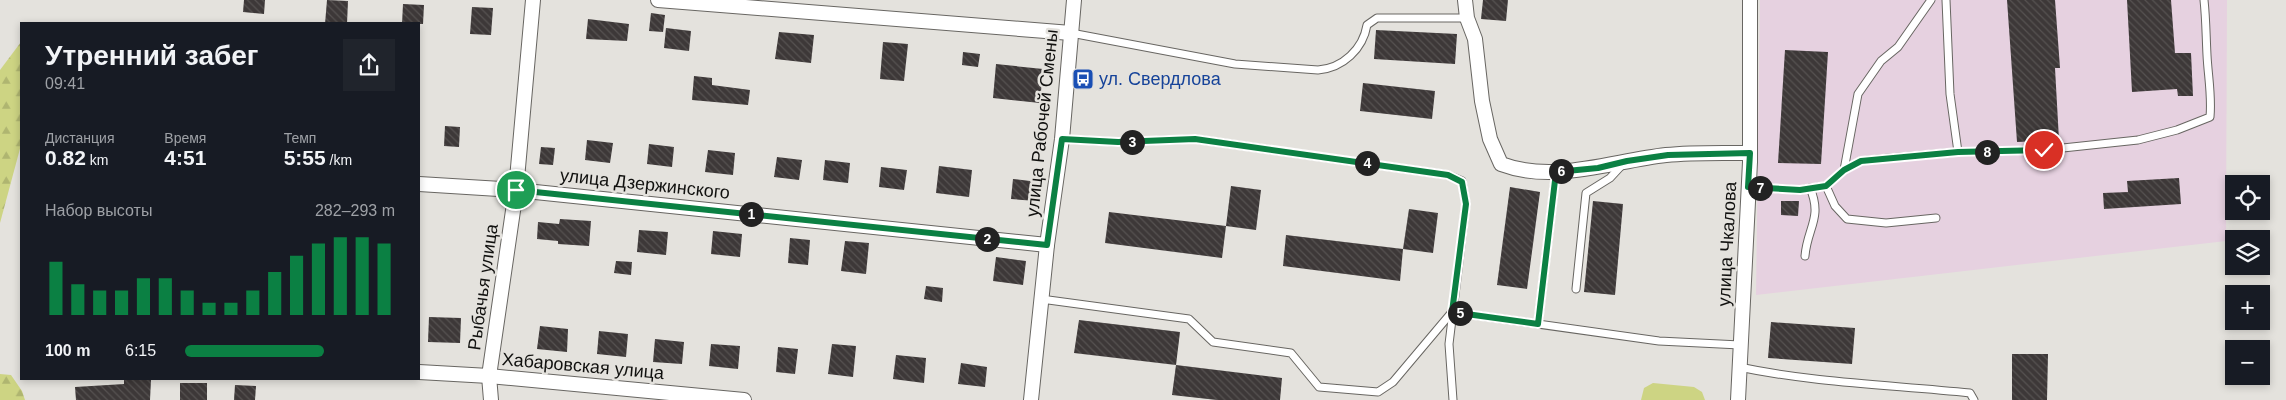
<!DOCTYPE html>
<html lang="ru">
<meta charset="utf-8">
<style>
body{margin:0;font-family:Helvetica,sans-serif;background:#20242c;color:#f1f3f6;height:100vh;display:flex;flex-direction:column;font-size:19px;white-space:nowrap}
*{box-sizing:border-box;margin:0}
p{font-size:16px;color:#9ea1a6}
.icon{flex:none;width:28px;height:28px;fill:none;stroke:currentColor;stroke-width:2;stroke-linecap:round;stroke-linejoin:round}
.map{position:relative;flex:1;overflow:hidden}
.panel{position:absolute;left:20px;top:22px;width:400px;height:358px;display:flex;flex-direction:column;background:#171b24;border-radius:0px;box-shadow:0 2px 8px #0003}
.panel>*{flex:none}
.controls{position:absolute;left:2225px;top:175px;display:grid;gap:10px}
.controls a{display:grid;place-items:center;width:45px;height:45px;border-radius:0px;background:#171b24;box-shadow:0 2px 8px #0003;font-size:25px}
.pin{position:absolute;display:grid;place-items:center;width:42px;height:42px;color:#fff;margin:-21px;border:2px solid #fff;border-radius:50%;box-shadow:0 1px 5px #0007}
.km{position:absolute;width:25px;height:25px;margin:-12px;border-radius:50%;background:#222;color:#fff;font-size:14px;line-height:25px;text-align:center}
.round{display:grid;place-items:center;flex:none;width:52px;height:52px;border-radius:0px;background:#20242c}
.head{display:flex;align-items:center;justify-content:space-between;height:85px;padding:0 25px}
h1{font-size:28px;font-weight:700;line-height:38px}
.figures{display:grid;grid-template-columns:repeat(3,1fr);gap:8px;height:85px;padding:5px 25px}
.figures div{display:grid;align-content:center}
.figures b{font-size:21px;font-weight:700}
.figures small{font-size:14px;font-weight:400}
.figures p{font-size:14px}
.chart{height:140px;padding:10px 25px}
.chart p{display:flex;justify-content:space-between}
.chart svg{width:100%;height:90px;margin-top:5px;stroke:#0b8043;stroke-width:6}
ul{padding:0 25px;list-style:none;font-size:16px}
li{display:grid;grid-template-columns:80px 60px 1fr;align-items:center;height:38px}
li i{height:12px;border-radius:6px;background:#0b8043}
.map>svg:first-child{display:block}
.industrial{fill:#e6d1e0}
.forest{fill:url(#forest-firs)}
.pitch{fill:#cdd483}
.building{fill:url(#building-back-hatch)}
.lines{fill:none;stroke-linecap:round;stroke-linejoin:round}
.service-casing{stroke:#686662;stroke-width:9}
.minor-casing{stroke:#686662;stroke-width:16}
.service{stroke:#fff;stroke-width:7}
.minor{stroke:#fff;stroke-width:14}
.route-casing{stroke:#fff;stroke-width:10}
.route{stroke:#0b8043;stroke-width:6}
.labels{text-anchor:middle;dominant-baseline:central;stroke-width:5;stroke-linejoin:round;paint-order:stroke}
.transit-label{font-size:18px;fill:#164399;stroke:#e4e2dd;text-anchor:start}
.street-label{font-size:18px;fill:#11110f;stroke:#e4e2dd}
</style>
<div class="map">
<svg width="2286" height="400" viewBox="0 0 2286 400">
<defs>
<pattern id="forest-firs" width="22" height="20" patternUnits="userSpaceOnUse" patternTransform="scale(1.25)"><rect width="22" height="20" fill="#cdd483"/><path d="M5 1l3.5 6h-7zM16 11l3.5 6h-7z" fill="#afb570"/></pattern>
<pattern id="building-back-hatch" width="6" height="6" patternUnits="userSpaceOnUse" patternTransform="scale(1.25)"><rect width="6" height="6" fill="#3d3838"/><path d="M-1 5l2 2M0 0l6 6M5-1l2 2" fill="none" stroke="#565251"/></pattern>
</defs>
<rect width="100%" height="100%" fill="#e4e2dd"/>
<polygon class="industrial" points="1760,0 2227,0 2226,241 1756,295"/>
<g class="forest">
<polygon points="21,42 21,145 0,223 0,70"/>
<polygon points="0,374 11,375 22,391 25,400 0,400"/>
</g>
<polygon class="pitch" points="1653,383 1694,387 1702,392 1705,400 1641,400 1644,388"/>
<g class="building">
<polygon points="244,0 265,0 264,14 243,12"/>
<polygon points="327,0 348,1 347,24 325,24"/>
<polygon points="1483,0 1508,0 1506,21 1481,19"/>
<polygon points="2007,0 2055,0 2060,68 2055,68 2059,140 2017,142"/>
<polygon points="2127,0 2171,0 2175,53 2191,53 2193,96 2178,96 2177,89 2132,92"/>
<polygon points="403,4 424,5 423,24 402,24"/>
<polygon points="472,7 493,8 491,35 470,34"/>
<polygon points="651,13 665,15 663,32 649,31"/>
<polygon points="588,19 629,24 627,41 586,39"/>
<polygon points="666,28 691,31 689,51 664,48"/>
<polygon points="1376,30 1457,34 1455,64 1374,59"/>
<polygon points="779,32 814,35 811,63 775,59"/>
<polygon points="883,42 908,44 904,81 880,79"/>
<polygon points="1785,50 1828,52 1821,164 1778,163"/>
<polygon points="963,52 980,54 978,67 962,65"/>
<polygon points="996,64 1043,69 1040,103 993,98"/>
<polygon points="694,76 712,78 712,85 750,90 748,105 692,100"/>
<polygon points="1363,83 1435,91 1432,119 1360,111"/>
<polygon points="445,126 460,127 459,147 444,146"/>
<polygon points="587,140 613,143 610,163 585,160"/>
<polygon points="649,144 674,147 672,167 647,164"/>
<polygon points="541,147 555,148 553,165 539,164"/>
<polygon points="708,150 735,153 733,175 705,172"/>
<polygon points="777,157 802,160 799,180 774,177"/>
<polygon points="825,160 850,163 848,183 823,180"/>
<polygon points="939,166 972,170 969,197 936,193"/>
<polygon points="881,167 907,170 904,190 879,187"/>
<polygon points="2179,178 2181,204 2104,209 2103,193 2128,192 2127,181"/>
<polygon points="1013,179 1038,182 1036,201 1011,199"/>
<polygon points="1231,186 1261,190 1256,230 1226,226"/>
<polygon points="1510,187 1540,192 1527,289 1497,285"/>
<polygon points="1593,201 1623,204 1615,295 1584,292"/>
<polygon points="1781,201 1799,201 1798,216 1781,215"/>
<polygon points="1409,209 1438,213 1433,253 1403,249"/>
<polygon points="1109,212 1226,226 1222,258 1105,243"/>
<polygon points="560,219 591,221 589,246 558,244 558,241 537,239 538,222 559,224"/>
<polygon points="639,230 668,232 666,255 637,252"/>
<polygon points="713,231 742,234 740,257 711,254"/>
<polygon points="1286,235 1403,249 1400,281 1283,266"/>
<polygon points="790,238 810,240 808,265 788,263"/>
<polygon points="845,241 869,243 866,274 841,271"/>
<polygon points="996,257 1026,261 1023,285 993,281"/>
<polygon points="616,261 632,262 631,275 614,273"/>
<polygon points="926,286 943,288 942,302 924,299"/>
<polygon points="429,317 461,318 460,343 428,342"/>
<polygon points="1079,320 1180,332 1176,365 1074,353"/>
<polygon points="1771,322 1855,328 1852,364 1768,358"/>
<polygon points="540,326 568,329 567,352 537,349"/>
<polygon points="599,331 628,334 626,357 597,354"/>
<polygon points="655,339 684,342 682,364 653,362"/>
<polygon points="711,344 740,346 738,369 709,366"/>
<polygon points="832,344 856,346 853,377 828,374"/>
<polygon points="778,347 798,349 795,374 776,372"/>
<polygon points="2012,354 2048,354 2047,400 2012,400"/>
<polygon points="896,355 926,358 924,383 893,379"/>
<polygon points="961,363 987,367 985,387 958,384"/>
<polygon points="1176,365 1282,378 1280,400 1217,400 1172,395"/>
<polygon points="124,379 151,380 150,400 76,400 75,387 124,384"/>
<rect x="180" y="383" width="27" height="17"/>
<polygon points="235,385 256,386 255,400 234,400"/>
</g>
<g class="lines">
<g class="service-casing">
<g id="service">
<polyline points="1946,0 1950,94 1958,152"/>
<path d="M1071 33 1235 64 1318 70C1343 68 1363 49 1367 25L1377 18H1467"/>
<polyline points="1062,139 1117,142 1195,139 1448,175 1462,181 1466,204 1449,344 1453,400"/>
<path d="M1844 170 1861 161 1889 158 1958 152 2044 150 2138 140 2177 130 2210 117C2212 95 2208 76 2207 55 2206 36 2206 18 2204 0"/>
<polyline points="1826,186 1835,206 1847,219 1886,223 1936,218"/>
<polyline points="1748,187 1800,190 1826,186 1844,170 1858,94 1881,61 1898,47 1931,0"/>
<path d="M1805 256C1807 228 1823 218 1810 188"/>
<polyline points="1576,289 1586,193 1610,178 1623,164"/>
<polyline points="1041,299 1189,319 1213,342 1291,353 1319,387 1378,392 1393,382 1452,312 1659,341 1740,345"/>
<polyline points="1538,324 1556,172"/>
<path d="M1739 367C1815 383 1893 385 1970 393L1974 400"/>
</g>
</g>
<g class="minor-casing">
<g id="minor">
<polyline points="658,0 1071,33"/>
<path d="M1465 0 1467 18 1475 39 1482 101 1490 139 1501 164C1554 184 1612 161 1666 155 1694 152 1722 153 1750 153"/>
<polyline points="419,184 516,190 1047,245"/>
<polyline points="419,372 489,376 744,400"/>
<polyline points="491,400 489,376 516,190 533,0"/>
<polyline points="1031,400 1047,245 1062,139 1074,0"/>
<polyline points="1738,400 1750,162 1750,0"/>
</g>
</g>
<use href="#service" class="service"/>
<use href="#minor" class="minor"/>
</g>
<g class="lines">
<g class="route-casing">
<polyline id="route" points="516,190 1047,245 1062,139 1118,142 1195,139 1448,175 1462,182 1466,204 1452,312 1538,324 1556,172 1598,168 1627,161 1668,155 1750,153 1748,187 1800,190 1826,186 1844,170 1861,161 1958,152 2044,150"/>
</g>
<use href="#route" class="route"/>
</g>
<defs>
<g id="bus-square" transform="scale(1.125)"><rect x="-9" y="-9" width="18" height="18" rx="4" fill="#1a4fb4" stroke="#e4e2dd"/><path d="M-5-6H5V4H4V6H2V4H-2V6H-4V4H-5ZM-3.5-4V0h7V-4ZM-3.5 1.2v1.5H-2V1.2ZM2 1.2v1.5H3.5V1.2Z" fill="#fff"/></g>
</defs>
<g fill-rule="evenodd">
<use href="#bus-square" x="1083" y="79"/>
</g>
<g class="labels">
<g class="transit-label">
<text x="1099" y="79">ул. Свердлова</text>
</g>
<g class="street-label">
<text transform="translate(1042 123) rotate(-84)">улица Рабочей Смены</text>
<text transform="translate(645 184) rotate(6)">улица Дзержинского</text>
<text transform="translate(1727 244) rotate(-87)">улица Чкалова</text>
<text transform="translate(483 287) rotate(-82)">Рыбачья улица</text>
<text transform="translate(583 366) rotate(5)">Хабаровская улица</text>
</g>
</g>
</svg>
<div class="controls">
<a><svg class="icon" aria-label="locate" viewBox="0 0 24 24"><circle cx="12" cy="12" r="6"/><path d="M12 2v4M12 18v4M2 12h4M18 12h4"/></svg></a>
<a><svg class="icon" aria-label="layers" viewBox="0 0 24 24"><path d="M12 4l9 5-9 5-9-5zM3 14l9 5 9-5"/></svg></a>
<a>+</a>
<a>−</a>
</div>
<div class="pin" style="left:516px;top:190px;background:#1e9e55"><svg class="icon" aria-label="arrive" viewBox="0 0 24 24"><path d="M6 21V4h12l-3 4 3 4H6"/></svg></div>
<div class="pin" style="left:2044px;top:150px;background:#d93025"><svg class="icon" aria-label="check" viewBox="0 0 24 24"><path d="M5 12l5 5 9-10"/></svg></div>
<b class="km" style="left:751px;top:214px">1</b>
<b class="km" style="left:987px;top:239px">2</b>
<b class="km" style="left:1132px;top:142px">3</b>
<b class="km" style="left:1367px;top:163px">4</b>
<b class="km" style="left:1460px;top:313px">5</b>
<b class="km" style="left:1561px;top:171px">6</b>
<b class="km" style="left:1760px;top:188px">7</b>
<b class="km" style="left:1987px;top:152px">8</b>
<section class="panel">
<div class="head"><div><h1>Утренний забег</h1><p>09:41</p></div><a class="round"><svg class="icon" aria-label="share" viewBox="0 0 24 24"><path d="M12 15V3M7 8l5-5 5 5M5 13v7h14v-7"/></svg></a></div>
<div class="figures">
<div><p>Дистанция</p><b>0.82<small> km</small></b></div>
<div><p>Время</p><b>4:51</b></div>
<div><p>Темп</p><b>5:55<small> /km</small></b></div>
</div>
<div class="chart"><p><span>Набор высоты</span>282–293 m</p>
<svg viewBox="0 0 160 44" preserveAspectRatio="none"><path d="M5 44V18M15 44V29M25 44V32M35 44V32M45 44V26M55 44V26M65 44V32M75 44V38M85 44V38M95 44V32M105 44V23M115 44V15M125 44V9M135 44V6M145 44V6M155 44V9"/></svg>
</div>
<ul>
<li><b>100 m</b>6:15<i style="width:66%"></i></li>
</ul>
</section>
</div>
